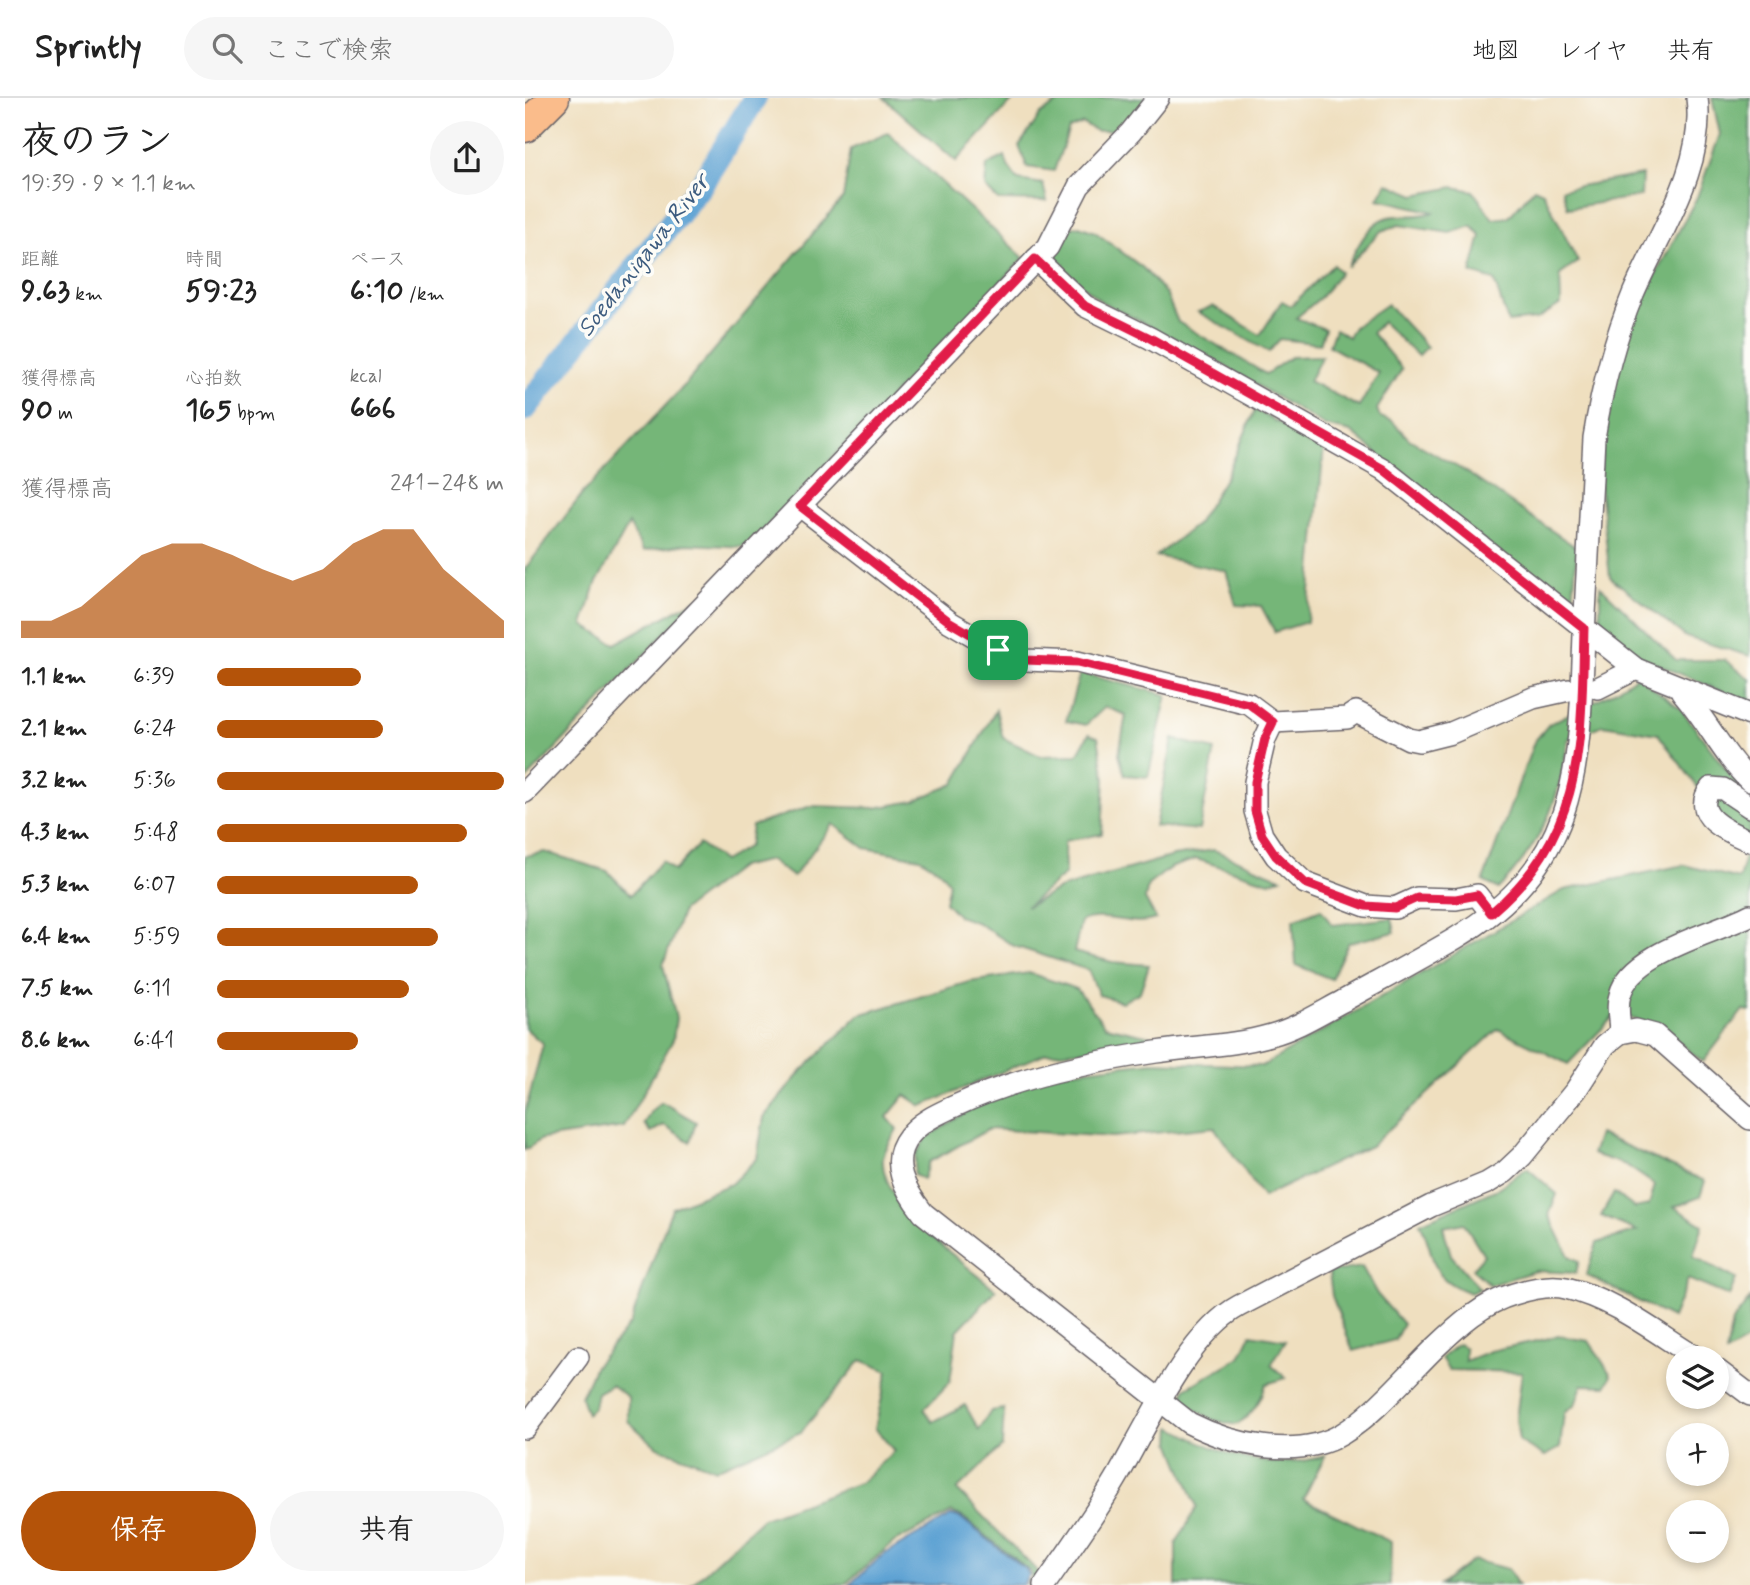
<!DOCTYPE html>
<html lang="ja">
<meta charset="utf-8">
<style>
body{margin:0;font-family:Mynerve,"Klee One",sans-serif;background:#f6f6f6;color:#222;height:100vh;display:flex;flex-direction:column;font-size:26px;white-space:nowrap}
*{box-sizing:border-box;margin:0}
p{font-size:23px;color:#767676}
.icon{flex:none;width:38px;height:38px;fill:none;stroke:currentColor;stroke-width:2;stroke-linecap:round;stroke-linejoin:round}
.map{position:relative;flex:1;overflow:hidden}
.sheet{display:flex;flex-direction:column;background:#fff;width:525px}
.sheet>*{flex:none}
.controls{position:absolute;left:1141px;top:1248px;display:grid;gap:14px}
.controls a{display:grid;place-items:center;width:63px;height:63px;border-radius:50%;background:#fff;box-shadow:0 4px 10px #0003;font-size:35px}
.pin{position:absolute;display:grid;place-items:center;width:60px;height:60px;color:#fff;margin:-30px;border-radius:14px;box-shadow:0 4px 10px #0006}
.round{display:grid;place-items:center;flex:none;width:74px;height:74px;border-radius:37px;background:#f6f6f6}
.head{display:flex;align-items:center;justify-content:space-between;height:119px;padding:0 21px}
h1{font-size:38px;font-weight:700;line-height:52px}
.stats{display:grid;grid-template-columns:repeat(3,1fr);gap:10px;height:119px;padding:7px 21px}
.stats div{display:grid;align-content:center}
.stats b{font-size:30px;font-weight:700}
.stats small{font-size:19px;font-weight:400}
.stats p{font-size:19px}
.chart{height:196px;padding:14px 21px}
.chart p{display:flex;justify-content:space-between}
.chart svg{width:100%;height:126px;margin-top:7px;fill:#b45309;opacity:.7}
.button{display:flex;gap:14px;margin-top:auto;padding:14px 21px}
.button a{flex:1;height:80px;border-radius:42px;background:#b45309;color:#fff;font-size:28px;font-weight:700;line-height:80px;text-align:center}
.button a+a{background:#f6f6f6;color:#222}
ul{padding:0 21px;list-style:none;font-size:23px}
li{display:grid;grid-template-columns:112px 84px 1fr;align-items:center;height:52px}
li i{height:18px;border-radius:9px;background:#b45309}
header{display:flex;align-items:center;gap:42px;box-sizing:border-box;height:98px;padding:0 35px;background:#fff;border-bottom:2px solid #e0e0e0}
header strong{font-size:33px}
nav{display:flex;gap:38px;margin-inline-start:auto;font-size:24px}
.search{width:490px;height:63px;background:#f6f6f6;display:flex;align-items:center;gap:18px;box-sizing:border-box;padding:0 24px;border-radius:38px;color:#767676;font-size:26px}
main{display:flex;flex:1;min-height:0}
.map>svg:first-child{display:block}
.forest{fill:#75b678;stroke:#4c6c5a;stroke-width:2}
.water{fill:#5da2d3;stroke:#406287;stroke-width:2}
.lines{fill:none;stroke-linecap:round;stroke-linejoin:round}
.river{stroke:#5da2d3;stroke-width:24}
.minor-casing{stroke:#6a6469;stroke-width:24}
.highway-casing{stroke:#6a6469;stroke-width:33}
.minor{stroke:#fff;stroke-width:21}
.highway{stroke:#fabc8b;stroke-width:30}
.route-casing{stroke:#fff;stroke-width:14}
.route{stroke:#e11d48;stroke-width:9}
.labels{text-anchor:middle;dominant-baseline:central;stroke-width:7;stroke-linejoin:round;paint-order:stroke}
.water-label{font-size:24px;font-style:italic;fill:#3d5c7f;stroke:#fdfcf7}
</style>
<header>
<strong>Sprintly</strong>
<div class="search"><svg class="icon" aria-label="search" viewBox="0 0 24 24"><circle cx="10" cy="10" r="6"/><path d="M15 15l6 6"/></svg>ここで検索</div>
<nav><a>地図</a><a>レイヤ</a><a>共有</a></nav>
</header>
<main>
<section class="sheet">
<div class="head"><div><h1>夜のラン</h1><p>19:39 · 9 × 1.1 km</p></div><a class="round"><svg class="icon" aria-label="share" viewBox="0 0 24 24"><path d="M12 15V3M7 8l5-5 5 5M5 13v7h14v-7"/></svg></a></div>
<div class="stats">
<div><p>距離</p><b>9.63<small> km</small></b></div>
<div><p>時間</p><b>59:23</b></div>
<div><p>ペース</p><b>6:10<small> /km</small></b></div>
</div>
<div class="stats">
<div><p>獲得標高</p><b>90<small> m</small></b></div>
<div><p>心拍数</p><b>165<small> bpm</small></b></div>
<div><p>kcal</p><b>666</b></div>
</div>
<div class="chart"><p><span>獲得標高</span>241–248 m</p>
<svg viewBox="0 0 160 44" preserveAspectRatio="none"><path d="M0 44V38L10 38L20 33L30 24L40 15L50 11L60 11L70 15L80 20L90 24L100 20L110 11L120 6L130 6L140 20L150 29L160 38V44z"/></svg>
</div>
<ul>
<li><b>1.1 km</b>6:39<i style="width:50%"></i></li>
<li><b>2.1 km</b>6:24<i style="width:58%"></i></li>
<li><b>3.2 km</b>5:36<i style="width:100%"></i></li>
<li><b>4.3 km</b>5:48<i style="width:87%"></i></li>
<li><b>5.3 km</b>6:07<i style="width:70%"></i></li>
<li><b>6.4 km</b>5:59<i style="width:77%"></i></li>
<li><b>7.5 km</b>6:11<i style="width:67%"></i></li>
<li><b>8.6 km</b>6:41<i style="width:49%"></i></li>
</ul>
<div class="button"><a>保存</a><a>共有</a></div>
</section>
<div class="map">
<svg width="1225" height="1487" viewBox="0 0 1225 1487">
<rect width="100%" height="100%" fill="#fdfcf7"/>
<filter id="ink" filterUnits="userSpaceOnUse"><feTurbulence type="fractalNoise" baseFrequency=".0143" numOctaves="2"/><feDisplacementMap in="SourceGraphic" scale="14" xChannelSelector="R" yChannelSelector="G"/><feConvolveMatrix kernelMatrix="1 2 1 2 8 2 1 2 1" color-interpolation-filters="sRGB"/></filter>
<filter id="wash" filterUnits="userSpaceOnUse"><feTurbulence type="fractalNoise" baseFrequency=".00686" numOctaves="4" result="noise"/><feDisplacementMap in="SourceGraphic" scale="28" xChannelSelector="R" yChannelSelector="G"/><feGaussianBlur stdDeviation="1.57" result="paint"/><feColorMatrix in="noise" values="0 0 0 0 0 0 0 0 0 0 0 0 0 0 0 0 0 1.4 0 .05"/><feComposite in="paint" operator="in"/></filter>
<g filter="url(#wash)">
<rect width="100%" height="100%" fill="#efdfbf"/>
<g class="forest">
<polygon points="359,0 490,0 431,63"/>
<polygon points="540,0 625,0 597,32 571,33 558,25 544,31 529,73 502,69 494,48 516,16"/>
<polygon points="1187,0 1225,0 1225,558 1161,539 1085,479 1075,389 1078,319 1094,245 1172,99 1195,36"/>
<polygon points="363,35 499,160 222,449 162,446 118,453 104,426 71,486 58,527 90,546 172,501 0,683 0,471 59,394 159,288 318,100 326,51"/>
<polygon points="480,58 483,68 493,82 518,86 522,103 473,102 460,89 462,67"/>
<polygon points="1117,77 1116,98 1043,110 1037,91"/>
<path d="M862 85 890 97 929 89 948 93 968 121 984 119 1009 90 1018 94 1053 164 1035 177 1036 206 1012 221 983 224 969 182 946 175 956 138 947 128 925 135 874 127 856 133 822 169C832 149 845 120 870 118 885 117 895 119 909 114L853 101Z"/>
<polygon points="554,128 570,134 618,170 641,196 653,224 741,276 766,259 797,258 784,283 834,309 854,275 804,248 810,231 823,239 829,229 862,206 902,249 893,258 857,224 847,235 877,271 852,311 855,319 867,323 884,341 941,374 1052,450 1047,516 826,334 800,328 676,254 577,204 528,164 542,131"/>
<polygon points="808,167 815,174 796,199 771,220 800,231 795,246 755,241 744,254 673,214 688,208 735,237 757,203 766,208"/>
<polygon points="730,312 799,349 782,524 750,534 736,508 711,507 701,473 631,458 672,426 701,379"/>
<polygon points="1075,488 1151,562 1200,562 1225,581 1225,605 1110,557 1075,528"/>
<polygon points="555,575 642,597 623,679 600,677 594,656 601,617 580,609 561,627 541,623"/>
<path d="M1112 578 1155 610 1206 678 1225 698V913L1218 912 1178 964 1135 929 1091 916 1043 966 973 931 846 1048 738 1099 689 1029 588 1039 464 1031 404 1064 398 1081 389 1077 391 1056 401 1040 451 1008 521 976 628 964 737 968 1039 792 1159 767 1214 781 1221 754 1133 636 1078 627 1043 641C1034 705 1018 744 973 791L958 783 1009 644 1024 626 1086 595Z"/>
<path d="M471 612 478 640 515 658 552 657 564 636 573 639 580 681 577 736 539 743 540 776 501 809 534 791 648 758 689 752 756 780 744 784 671 761 645 770 623 787 620 801 631 821C606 830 581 813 556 823L549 854 587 864 624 867 615 894 597 904 574 897 563 872 489 848 453 825 433 818 420 804 424 785 415 773 395 760 340 750 308 726 268 779 245 762 215 769 158 812 138 867 151 920 148 942 99 1029 17 1041 0 1052V1015L18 946 0 930V758L20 754 82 773 106 797 137 763 149 773 174 746 198 763 224 748 227 728 286 708 350 710 389 703 429 686Z"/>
<polygon points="648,641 690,652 674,732 630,728"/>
<polygon points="796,811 807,827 867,820 870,834 823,845 806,881 771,867 768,822"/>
<path d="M504 875 552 891 580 928 630 939 587 950 521 955 397 1008 380 997 362 1019 372 1031C368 1039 359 1052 358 1060 354 1107 439 1165 471 1192L432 1233 425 1284 399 1311 408 1324 440 1307 454 1332 466 1313 479 1311 477 1348 432 1392 515 1476 501 1487 507 1480 506 1474 438 1419 427 1414 369 1444 319 1487H166L238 1420 335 1385 369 1353 350 1330 363 1273 336 1262 276 1334 191 1371 132 1349 103 1323V1299L86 1287 72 1295 69 1309 62 1316 56 1299 70 1268 105 1226 147 1110 206 1086 232 1060 239 1019 274 976 334 917 444 884Z"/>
<polygon points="137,1004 171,1024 165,1044 139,1027 126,1034 119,1026 126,1013"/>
<polygon points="1074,1036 1180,1083 1175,1099 1149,1109 1178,1127 1168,1158 1211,1181 1204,1198 1163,1181 1147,1220 1061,1177 1072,1145 1112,1133 1076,1118 1089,1095 1110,1110 1124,1107 1130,1087 1101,1067 1067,1056"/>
<path d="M1002 1070 1032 1096 1024 1117 1044 1158 1054 1163 1051 1175 1010 1173 965 1187 947 1171 959 1157 939 1125 918 1129 926 1157 955 1191 945 1195C900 1178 914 1163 895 1125L970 1092Z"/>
<polygon points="837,1169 852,1196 878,1226 870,1242 828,1253 807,1198 804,1174"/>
<polygon points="1225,1201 1225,1241 1201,1255 1207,1224"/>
<path d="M726 1236 761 1242 746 1267 761 1280 741 1286C736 1304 727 1317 711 1327L688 1322 657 1303 660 1291 715 1259Z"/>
<polygon points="1034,1238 1064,1243 1086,1277 1081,1288 1057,1287 1050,1307 1039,1315 1035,1350 1020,1358 994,1343 991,1321 997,1274 924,1272 916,1260 933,1246 940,1250 940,1263 965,1253"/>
<path d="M647 1329C697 1357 743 1375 800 1358L778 1401 866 1444 865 1487H651V1446L672 1409 646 1344Z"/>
<polygon points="948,1462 983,1471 993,1487 915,1487"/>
</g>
<polygon class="water" points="427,1417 436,1420 500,1471 504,1476 498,1487 324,1487 358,1457"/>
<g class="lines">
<polyline class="river" points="0,311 176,87 230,0"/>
</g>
</g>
<g filter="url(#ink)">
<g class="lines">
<g class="minor-casing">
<g id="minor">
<polyline points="511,161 560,208 625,240 858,371 1111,571 1225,617"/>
<polyline points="275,408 425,524 473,552 500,562 552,564 724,606 748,624 822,620 831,614 884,641 894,643 926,635 1008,600 1044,592"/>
<polyline points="1073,590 1111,571"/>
<path d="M1157 594C1182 622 1198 657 1225 683"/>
<polyline points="748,624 740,641 730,684 730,713 737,737 751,758 780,785 841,808 870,810 892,800 931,801 952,797 966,815"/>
<polyline points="0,694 523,149 554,88 606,34 633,0"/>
<path d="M1225 709 1198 691 1186 690C1164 718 1204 734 1225 743"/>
<path d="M1095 935C1095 923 1091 908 1095 897 1106 854 1188 836 1225 817"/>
<path d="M1172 1260C1131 1235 1089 1201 1041 1190 1025 1186 1005 1191 989 1196 958 1205 934 1227 911 1249 883 1276 850 1316 817 1336 773 1362 707 1347 664 1325L398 1115C381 1093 363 1064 384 1038 396 1023 413 1016 430 1008 492 979 563 964 631 954 670 948 708 948 746 937 772 930 795 915 818 903 856 882 894 862 931 840 1057 764 1054 667 1059 536 1062 471 1066 405 1069 340 1077 290 1089 242 1108 196 1134 135 1181 69 1172 0"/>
<polyline points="1192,1272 1225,1297"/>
<polyline points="0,1330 53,1259"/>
<path d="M520 1487C545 1451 572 1414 594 1376 622 1327 664 1235 714 1208L906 1108 962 1085 980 1074 997 1058 1051 992 1080 947 1095 935 1111 932 1130 937 1225 1021"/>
</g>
</g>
<g class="highway-casing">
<polyline id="highway" points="0,29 29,0"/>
</g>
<use href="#minor" class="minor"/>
<use href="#highway" class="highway"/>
</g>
</g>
<g class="lines" filter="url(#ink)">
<g class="route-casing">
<path id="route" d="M510 161 560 208 625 240 858 371 1059 530C1056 644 1061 735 966 815L952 797 931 801 892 800 870 810 841 808 780 785 751 758 737 737 730 713V684L740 641 748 624 724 606 552 564 500 562 473 552 425 524 275 408Z"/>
</g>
<use href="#route" class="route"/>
</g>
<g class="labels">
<g class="water-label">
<text transform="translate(119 158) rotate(-52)">Soedanigawa River</text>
</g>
</g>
</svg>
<div class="controls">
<a><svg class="icon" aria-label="layers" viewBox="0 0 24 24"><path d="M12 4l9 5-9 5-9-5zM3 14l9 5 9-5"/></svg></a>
<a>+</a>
<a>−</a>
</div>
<div class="pin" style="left:473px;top:552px;background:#1e9e55"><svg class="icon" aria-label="arrive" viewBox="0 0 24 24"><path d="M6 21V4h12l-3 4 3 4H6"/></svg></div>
</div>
</main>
